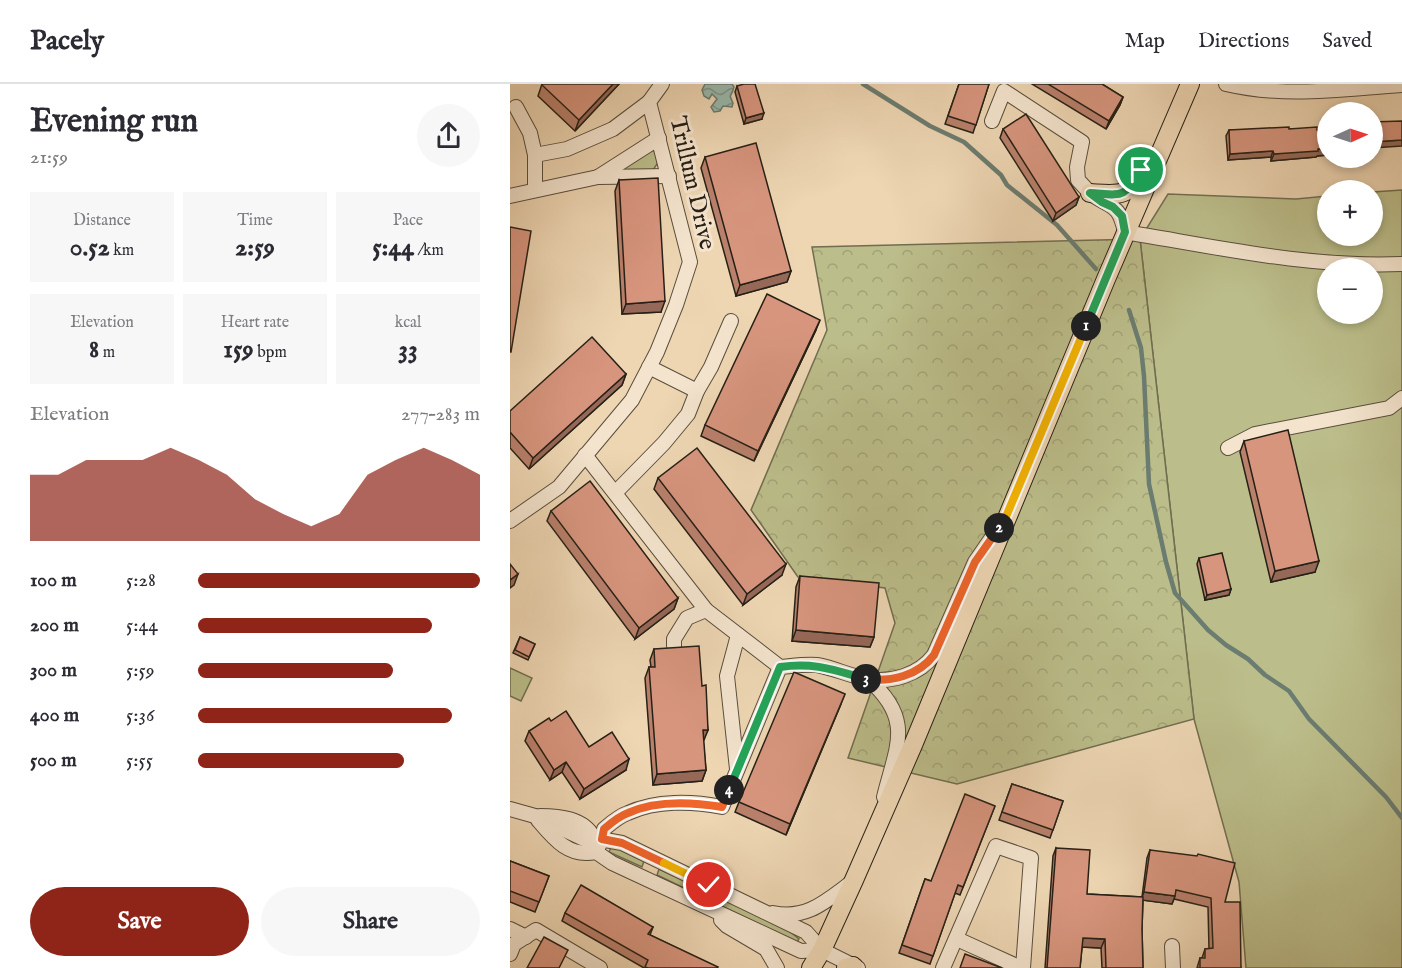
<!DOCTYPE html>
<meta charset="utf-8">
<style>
body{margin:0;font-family:"IM FELL English",serif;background:#f7f7f7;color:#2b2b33;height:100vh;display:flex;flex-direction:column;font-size:22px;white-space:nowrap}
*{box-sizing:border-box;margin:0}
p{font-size:20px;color:#7c7c81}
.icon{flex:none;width:33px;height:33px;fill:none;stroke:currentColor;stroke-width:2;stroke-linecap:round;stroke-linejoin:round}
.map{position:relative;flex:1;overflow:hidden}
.drawer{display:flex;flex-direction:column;background:#fff;width:510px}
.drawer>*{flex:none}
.needle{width:39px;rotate:87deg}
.tools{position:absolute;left:807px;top:18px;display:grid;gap:12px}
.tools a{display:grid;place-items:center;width:66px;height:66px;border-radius:50%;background:#fff;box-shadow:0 3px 9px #0003;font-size:30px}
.pin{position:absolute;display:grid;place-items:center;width:51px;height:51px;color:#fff;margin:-26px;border:3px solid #fff;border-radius:50%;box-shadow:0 2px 6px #0007}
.km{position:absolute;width:30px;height:30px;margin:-15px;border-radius:50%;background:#222;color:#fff;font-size:16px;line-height:30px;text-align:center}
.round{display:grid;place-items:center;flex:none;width:63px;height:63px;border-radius:32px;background:#f7f7f7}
.overview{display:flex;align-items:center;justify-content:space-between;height:102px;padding:0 30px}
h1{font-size:33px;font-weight:700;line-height:45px}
.figures{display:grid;grid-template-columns:repeat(3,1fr);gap:9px;height:102px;padding:6px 30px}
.figures div{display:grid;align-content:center;border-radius:0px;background:#f7f7f7;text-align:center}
.figures b{font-size:26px;font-weight:700}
.figures small{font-size:16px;font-weight:400}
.figures p{font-size:16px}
.chart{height:168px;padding:12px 30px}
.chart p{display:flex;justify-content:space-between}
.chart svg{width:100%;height:108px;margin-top:6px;fill:#8f2418;opacity:.7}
.action{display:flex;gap:12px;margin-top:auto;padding:12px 30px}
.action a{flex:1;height:69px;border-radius:36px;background:#8f2418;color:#fff;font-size:24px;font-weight:700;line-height:69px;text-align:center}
.action a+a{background:#f7f7f7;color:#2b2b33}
ul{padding:0 30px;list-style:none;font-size:20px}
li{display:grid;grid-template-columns:96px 72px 1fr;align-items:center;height:45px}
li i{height:15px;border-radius:8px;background:#8f2418}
header{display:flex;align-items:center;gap:36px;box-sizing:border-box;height:84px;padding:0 30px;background:#fff;border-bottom:2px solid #e1e1e2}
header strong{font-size:28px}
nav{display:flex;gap:33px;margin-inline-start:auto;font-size:21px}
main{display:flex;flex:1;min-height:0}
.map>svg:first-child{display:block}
.green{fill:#bbbd8a;stroke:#716e50;stroke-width:1.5;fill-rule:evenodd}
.forest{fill:url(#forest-crowns);stroke:#716e50;stroke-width:1.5}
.water{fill:url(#water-waves);stroke:#6b7c70;stroke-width:1.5}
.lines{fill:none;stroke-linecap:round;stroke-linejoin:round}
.stream{stroke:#6b7c70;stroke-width:4.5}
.minor-casing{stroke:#594e3d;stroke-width:16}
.major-casing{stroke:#272016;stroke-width:20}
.minor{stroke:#f4e4ce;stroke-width:14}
.major{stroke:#eed6b3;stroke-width:18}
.wall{fill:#b9806c;stroke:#272016;stroke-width:1.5}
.shaded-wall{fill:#966858;stroke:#272016;stroke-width:1.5}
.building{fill:#d7957e;stroke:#272016;stroke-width:1.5}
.split-1-casing{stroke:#fff;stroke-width:12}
.split-2-casing{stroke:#fff;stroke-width:12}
.split-3-casing{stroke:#fff;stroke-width:12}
.split-4-casing{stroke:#fff;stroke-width:12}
.split-5-casing{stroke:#fff;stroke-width:12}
.split-6-casing{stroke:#fff;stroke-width:12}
.split-1{stroke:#22a559;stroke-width:8}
.split-2{stroke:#f5b400;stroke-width:8}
.split-3{stroke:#f0652b;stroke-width:8}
.split-4{stroke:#22a559;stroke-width:8}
.split-5{stroke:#f0652b;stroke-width:8}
.split-6{stroke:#f5b400;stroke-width:8}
.labels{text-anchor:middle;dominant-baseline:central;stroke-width:6;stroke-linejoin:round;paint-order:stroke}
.street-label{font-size:24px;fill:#272016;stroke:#f4e4ce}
</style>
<header>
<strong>Pacely</strong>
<nav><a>Map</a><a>Directions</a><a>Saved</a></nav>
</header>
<main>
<section class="drawer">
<div class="overview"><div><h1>Evening run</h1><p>21:59</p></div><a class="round"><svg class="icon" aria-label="share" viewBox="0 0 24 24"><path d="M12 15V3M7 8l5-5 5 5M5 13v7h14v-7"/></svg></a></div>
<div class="figures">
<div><p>Distance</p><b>0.52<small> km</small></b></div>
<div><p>Time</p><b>2:59</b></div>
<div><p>Pace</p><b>5:44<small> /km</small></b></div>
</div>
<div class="figures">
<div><p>Elevation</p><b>8<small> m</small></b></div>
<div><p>Heart rate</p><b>159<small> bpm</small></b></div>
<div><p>kcal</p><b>33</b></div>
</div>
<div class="chart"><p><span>Elevation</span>277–283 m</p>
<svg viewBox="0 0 160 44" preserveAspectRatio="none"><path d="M0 44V17L10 17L20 11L30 11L40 11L50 6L60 11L70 17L80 27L90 33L100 38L110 33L120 17L130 11L140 6L150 11L160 17V44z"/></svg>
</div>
<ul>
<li><b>100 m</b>5:28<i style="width:100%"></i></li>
<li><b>200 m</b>5:44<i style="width:83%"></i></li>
<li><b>300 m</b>5:59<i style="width:69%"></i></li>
<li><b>400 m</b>5:36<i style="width:90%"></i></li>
<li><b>500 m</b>5:55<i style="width:73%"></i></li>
</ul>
<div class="action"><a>Save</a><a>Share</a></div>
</section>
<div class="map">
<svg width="892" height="884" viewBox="0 0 892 884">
<defs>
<pattern id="forest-crowns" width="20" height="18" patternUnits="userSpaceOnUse" patternTransform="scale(1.5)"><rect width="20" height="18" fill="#bbbd8a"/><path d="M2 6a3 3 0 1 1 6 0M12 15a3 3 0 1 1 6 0" fill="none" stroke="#a1a276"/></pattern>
<pattern id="water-waves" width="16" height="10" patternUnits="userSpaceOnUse" patternTransform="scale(1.5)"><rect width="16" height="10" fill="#99b9ac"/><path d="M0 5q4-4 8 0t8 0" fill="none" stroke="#7d968b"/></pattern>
</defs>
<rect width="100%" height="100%" fill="#eed6b3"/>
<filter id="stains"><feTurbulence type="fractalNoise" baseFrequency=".00333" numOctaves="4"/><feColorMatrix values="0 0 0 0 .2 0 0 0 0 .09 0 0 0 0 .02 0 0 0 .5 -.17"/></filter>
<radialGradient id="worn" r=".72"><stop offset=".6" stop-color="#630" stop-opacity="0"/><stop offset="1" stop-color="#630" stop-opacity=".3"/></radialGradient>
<g class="green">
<polygon points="141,65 145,68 149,77 143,86 103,86"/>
<path d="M892 106V884H736L729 798 684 635 630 155 658 110 786 115 817 112 818 152H862L863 108ZM818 184H862V230H818Z"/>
<polygon points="0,584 22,594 11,617 0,612"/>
<polygon points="102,761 134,777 132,783 99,768"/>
<polygon points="149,785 278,846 289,855 287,858 147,791"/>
</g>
<polygon class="forest" points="630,155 684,635 447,700 338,674 385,539 375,504 288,493 241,426 317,246 302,163"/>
<path class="water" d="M195 0H222L224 3C221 15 218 8 223 19L222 23 213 22 210 27 204 28 201 23 207 15 202 10 199 15 194 12 192 6Z"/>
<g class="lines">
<g class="stream">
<polyline points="353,0 420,42 454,58 491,91 497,101 547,141 586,185"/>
<polyline points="619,226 631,264 634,292 639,400 656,478 665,509 698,546 716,561 738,575 755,591 779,607 799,635 876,713 892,734"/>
</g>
<g class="minor-casing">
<g id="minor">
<path d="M716 0C775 14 832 5 892 1"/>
<polyline points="6,23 20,49 25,71"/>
<polyline points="482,37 494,7 572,58 567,83 568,96 580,109 589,113"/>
<polyline points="88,93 149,54"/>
<polyline points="25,106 25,71 57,65 103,45 139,18"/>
<path d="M580 109C603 126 608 118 615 148 707 163 799 184 892 180"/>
<polyline points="0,112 88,93 159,92"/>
<polyline points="187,307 201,283 221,237"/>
<polyline points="718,364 745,350 879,324 892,314"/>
<polyline points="75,371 196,526 270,583"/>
<polyline points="105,409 154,359 178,330 187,307 139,283"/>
<polyline points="0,437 49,403 122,316 147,268 166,221 180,178 139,18 152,0"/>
<polyline points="164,562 164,555 177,534 196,526"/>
<path d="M358 595C405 636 386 663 374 713"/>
<polyline points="227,685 217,592 228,551"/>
<polyline points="0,725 25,732 78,757 84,754 112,759 296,848 312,866 348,884"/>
<path d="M30 732C49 732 74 734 84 754"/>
<path d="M28 736C44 755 59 774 86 768L102 779 291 867 312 866"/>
<path d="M86 768 92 755 94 745C101 739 109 732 118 729 146 716 182 717 212 723L270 583C282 582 295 580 307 581 324 584 340 592 357 595 381 599 409 591 424 571L465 478 485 449"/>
<path d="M263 829C297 836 316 817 342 798"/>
<polyline points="211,836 217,842 256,865 267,884"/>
<polyline points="0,845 16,853"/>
<polyline points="447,855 511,884"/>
<polyline points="662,862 663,884"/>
<polyline points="0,870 4,860 26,846 90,884"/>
<polyline points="433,884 486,762 521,774 513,884"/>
</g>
</g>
<g class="major-casing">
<g id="major">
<path d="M580 109C613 111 620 114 633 80"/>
<polyline points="301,884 312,866 344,796 403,661 596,195 680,0"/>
<polyline points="336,884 343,882"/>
</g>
</g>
<use href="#minor" class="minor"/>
<use href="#major" class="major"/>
</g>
<g class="wall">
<polygon points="32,0 109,0 65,47 28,12"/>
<polygon points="449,0 479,0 463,49 435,40"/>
<polygon points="522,0 592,0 613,13 610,21 596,45"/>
<polygon points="227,2 252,35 234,40 225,8"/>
<polygon points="493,45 569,113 566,121 543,137 490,54"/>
<polygon points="779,45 818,46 818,71 807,72 806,73 761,77 761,73 718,76 716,52 719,46"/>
<polygon points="195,73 281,187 277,198 226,212 191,84"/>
<polygon points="109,96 151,228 112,230 105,107"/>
<polygon points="306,246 244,377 191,352 195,341"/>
<polygon points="116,290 112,301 19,385 0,364 0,327"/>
<polygon points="734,357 805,488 761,498 730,368"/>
<polygon points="148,394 272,491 233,521 144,405"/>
<polygon points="41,427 168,514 164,525 125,555 37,437"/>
<polygon points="689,474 721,505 719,511 695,516 687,480"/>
<polygon points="290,492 364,553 360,563 282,557 286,503"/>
<polygon points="10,553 25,560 18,576 3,569"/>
<polygon points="144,565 192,602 198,646 193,656 196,686 192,697 143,701 135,594 139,583 141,583 140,576"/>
<polygon points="331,620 276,751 225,728 229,718"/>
<polygon points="41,637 79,663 116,686 70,715 52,688 40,696 15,657 19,647"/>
<polygon points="502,700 553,717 540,754 489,736"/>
<polygon points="485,722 450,811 445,809 420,880 389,869 415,795 421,797"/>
<polygon points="546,764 577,810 632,813 637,774 640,766 715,818 731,884 687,884 690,874 692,874 695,865 699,865 698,823 664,815 662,820 633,816 632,845 633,884 592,884 591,864 572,863 570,884 535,884 543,772"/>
<polygon points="0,777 39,792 25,828 0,818"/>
<polygon points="55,829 143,843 140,851 208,884 134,884 52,837"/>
</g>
<g class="shaded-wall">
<polygon points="103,0 109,0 65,47 69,36"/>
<polygon points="613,13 610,21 596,45 599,37"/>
<polygon points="254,29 252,35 234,40 236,34"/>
<polygon points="892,56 892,62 862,64 862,58"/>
<polygon points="808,65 818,65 818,71 807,72 806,73 761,77 764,70"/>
<polygon points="763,67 761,73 718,76 720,70"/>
<polygon points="569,113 566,121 543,137 546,129"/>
<polygon points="281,187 277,198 226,212 230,201"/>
<polygon points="155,217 151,228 112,230 116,220"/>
<polygon points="310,236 306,246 244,377 248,367"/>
<polygon points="116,290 112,301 19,385 23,374"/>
<polygon points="809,477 805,488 761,498 765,487"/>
<polygon points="276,480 272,491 233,521 237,510"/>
<polygon points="8,490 4,501 0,504 0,496"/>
<polygon points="721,505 719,511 695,516 697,511"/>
<polygon points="168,514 164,525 125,555 129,544"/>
<polygon points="286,546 364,553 360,563 282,557"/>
<polygon points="335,610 331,620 276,751 280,740"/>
<polygon points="193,646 198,646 194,656 189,657"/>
<polygon points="119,675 116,686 70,715 74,705"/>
<polygon points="56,678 52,688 40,696 44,686"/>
<polygon points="196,686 192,697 143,701 147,690"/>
<polygon points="634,808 665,812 662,820 631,816"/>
<polygon points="573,854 595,855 591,864 570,863"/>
</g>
<g class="building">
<polygon points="32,0 103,0 69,36 32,1"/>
<polygon points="234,0 245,0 254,29 236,34 227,2"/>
<polygon points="449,0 479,0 466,41 438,32"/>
<polygon points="538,0 592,0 613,13 599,37"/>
<polygon points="516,30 569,113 546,129 493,45"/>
<polygon points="892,37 892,56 862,58 862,38"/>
<polygon points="779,43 779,45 807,43 807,46 818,46 818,65 808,65 808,67 764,70 763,67 720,70 719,46"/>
<polygon points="246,59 281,187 230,201 195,73"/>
<polygon points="148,94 155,217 116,220 109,96"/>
<polygon points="0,143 21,147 1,268 0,268"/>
<polygon points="257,210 310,236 248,367 195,341"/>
<polygon points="82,253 116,290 23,374 0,348 0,327"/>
<polygon points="778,346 809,477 765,487 734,357"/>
<polygon points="187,364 276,480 237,510 148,394"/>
<polygon points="80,397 168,514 129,544 41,427"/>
<polygon points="712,469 721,505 697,511 689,474"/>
<polygon points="0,480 8,490 0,496"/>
<polygon points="290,492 369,499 364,553 286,546"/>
<polygon points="10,553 25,560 19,573 5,566"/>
<polygon points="189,562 192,602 196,601 198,646 193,646 196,686 147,690 139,583 145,583 144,565"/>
<polygon points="284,588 335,610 280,740 229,718"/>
<polygon points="56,627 79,663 102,648 119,675 74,705 56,678 44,686 19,647 39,634 41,637"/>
<polygon points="502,700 553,717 543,746 492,728"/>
<polygon points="455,710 485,722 453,803 448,801 423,872 392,861 415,795 421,797"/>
<polygon points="546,764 580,766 577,810 633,813 632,845 633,884 596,884 595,855 573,854 570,884 537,884"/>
<polygon points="640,766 687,772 688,770 725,779 715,818 730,818 731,884 690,884 690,874 695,874 695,865 703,864 701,814 666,806 665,812 634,808"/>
<polygon points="0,777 39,792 29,818 0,807"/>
<polygon points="71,801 143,843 138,850 208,883 207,884 138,884 135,883 138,876 55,829"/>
<polygon points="34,853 58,866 49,884 17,884"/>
<polygon points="455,870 492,884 450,884"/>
</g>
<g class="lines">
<g class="split-1-casing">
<path id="split-1" d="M576 242 615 148 612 132 603 123 592 118 580 109C613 111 613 115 631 86"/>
</g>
<g class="split-2-casing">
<polyline id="split-2" points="489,444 495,435 576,242"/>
</g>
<g class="split-3-casing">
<path id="split-3" d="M356 595C381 598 408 592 424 571L465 478 489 444"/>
</g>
<g class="split-4-casing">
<path id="split-4" d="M219 706 270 583C304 578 324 586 356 595"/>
</g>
<g class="split-5-casing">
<path id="split-5" d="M154 779 112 759 92 755 94 745C101 739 109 732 118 729 146 716 182 718 212 723L219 706"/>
</g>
<g class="split-6-casing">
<polyline id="split-6" points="154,779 199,801"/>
</g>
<use href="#split-1" class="split-1"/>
<use href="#split-2" class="split-2"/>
<use href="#split-3" class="split-3"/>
<use href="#split-4" class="split-4"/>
<use href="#split-5" class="split-5"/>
<use href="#split-6" class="split-6"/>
</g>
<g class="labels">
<g class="street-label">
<text transform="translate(182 99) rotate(77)">Trillum Drive</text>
</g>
</g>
<rect width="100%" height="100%" filter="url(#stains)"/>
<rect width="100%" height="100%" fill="url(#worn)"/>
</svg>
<div class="tools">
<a><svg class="needle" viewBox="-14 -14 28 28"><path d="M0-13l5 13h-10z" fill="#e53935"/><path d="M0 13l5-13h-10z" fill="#7c7c81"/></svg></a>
<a>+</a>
<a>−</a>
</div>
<div class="pin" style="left:631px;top:86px;background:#1e9e55"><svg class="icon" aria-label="arrive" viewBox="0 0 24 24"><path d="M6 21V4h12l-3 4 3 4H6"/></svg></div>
<div class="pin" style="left:199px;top:801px;background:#d93025"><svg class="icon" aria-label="check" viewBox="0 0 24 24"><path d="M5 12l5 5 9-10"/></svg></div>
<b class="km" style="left:576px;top:242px">1</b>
<b class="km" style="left:489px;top:444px">2</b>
<b class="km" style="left:356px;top:595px">3</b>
<b class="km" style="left:219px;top:706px">4</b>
</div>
</main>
